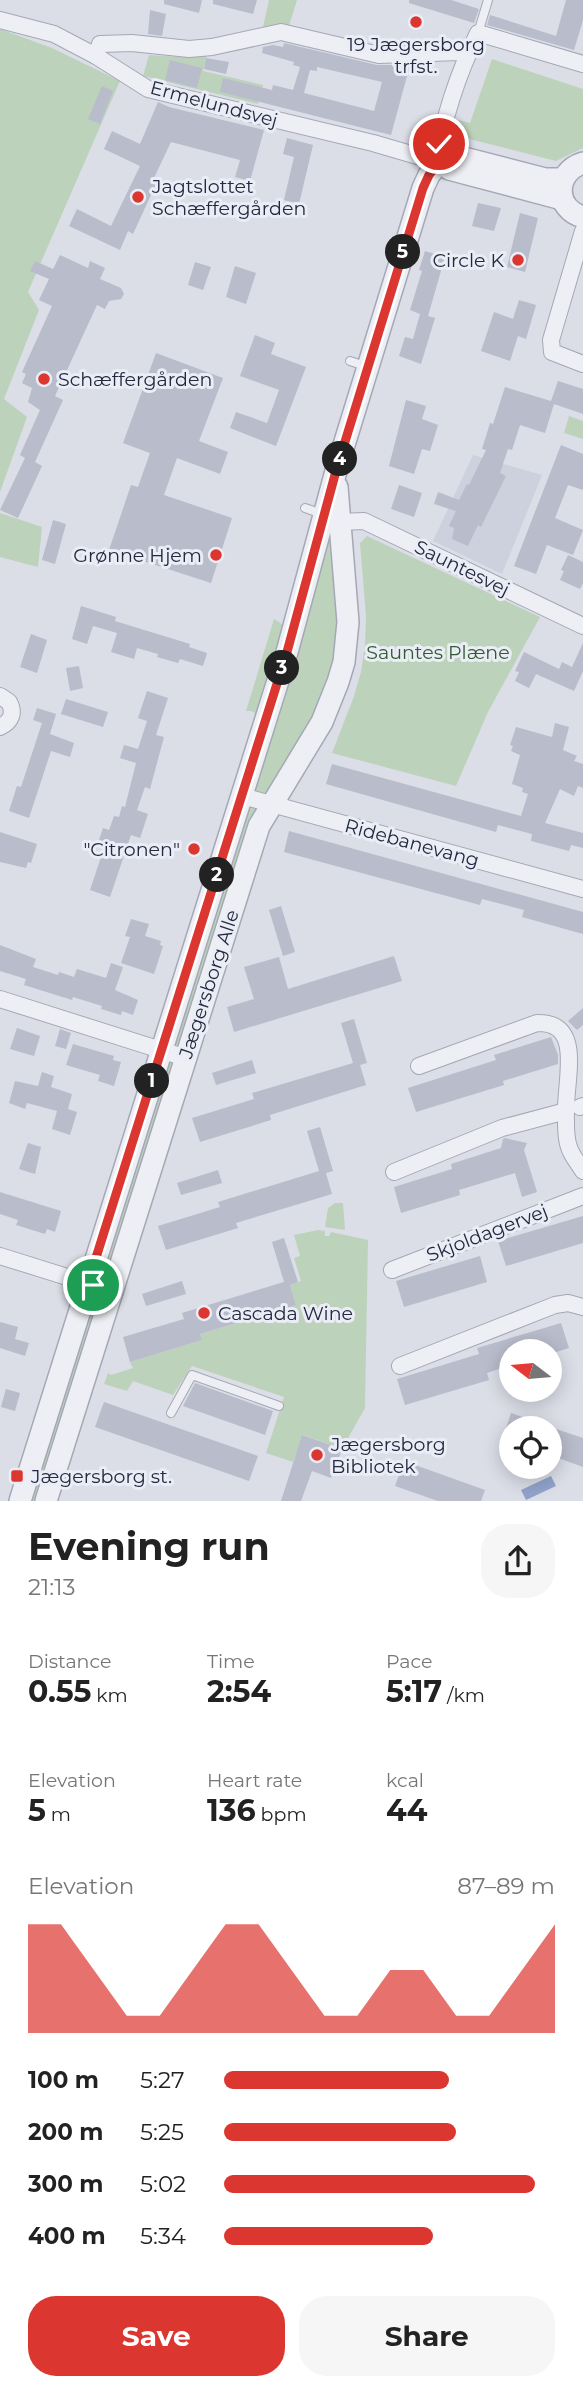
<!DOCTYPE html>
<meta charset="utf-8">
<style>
body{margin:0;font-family:Montserrat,sans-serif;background:#f6f6f6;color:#222;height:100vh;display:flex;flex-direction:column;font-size:26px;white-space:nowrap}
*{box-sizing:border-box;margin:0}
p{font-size:23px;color:#767676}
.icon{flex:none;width:38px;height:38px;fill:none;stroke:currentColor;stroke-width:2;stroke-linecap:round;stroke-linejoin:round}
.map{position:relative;height:1501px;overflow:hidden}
.sheet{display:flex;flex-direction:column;background:#fff;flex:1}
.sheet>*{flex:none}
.needle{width:46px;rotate:286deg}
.buttons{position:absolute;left:499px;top:1339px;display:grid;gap:14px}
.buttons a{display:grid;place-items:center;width:63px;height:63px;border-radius:50%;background:#fff;box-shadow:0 4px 18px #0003;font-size:35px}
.pin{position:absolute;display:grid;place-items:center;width:60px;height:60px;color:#fff;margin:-30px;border:4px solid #fff;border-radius:50%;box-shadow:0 2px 7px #0007}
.km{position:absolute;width:35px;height:35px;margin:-18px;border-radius:50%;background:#222;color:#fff;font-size:19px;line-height:35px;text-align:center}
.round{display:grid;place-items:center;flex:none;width:74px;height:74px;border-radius:28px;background:#f6f6f6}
.summary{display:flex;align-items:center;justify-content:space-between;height:119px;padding:0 28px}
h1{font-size:38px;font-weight:700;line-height:52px}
.figures{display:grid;grid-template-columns:repeat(3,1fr);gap:10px;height:119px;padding:7px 28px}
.figures div{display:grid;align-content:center}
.figures b{font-size:30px;font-weight:700}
.figures small{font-size:19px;font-weight:400}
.figures p{font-size:19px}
.chart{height:196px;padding:14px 28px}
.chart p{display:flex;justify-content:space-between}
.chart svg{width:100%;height:126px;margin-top:7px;fill:#dc3630;opacity:.7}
.cta{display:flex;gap:14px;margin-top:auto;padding:14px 28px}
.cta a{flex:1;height:80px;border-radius:28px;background:#dc3630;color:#fff;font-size:28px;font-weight:700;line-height:80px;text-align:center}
.cta a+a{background:#f6f6f6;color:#222}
ul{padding:0 28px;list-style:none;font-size:23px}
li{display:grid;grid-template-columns:112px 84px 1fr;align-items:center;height:52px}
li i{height:18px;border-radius:9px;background:#dc3630}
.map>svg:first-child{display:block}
.built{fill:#cdd0dd}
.green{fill:#bdd2bb}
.water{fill:#91a3cc}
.building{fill:#b8bccb;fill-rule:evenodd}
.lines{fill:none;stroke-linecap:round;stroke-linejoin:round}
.service-casing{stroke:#a4a8b5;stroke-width:10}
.minor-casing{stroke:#a4a8b5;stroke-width:18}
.tertiary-casing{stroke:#a4a8b5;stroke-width:24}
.service{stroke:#eeeff5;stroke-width:8}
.minor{stroke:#eeeff5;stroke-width:16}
.tertiary{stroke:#eeeff5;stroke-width:21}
.route-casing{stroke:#fff;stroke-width:14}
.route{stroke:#dc3630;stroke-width:9}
.poi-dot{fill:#dc3630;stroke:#eaedf5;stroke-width:2.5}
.labels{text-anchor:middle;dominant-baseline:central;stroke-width:6;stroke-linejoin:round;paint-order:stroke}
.poi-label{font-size:19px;fill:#24293f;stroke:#eaedf5;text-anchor:start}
.street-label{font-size:19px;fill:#24293f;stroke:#eaedf5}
.park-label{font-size:19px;fill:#305c2f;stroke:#eaedf5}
</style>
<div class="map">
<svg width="583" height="1501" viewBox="0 0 583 1501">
<rect width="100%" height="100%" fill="#dbdee7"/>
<polygon class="built" points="473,455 542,475 502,574 433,541"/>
<g class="green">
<polygon points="269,0 297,0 289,26 277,24 263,27"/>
<polygon points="0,29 52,48 120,81 28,292 39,310 4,399 27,417 0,492"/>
<polygon points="207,54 203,71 263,85 258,104 143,76 149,55 181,57"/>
<polygon points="492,59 583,89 583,148 556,161 465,138 458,126 459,120 470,123"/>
<polygon points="569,416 583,421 583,439 564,433"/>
<polygon points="0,513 42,527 38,567 0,557"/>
<path d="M329 533H330L342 603 334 681 273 790C265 794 259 794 251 790Z"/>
<polygon points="367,536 540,617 488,712 456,786 332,753 354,696 361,672 365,644 366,616 360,543"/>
<polygon points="274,619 282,624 285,622 257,714 251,711 246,711"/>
<polygon points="250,806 257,811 183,1045 174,1045"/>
<polygon points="168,1061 175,1064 106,1280 100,1278"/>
<polygon points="335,1203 343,1203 345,1230 325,1227 328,1208"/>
<polygon points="318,1230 325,1231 325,1236 329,1236 331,1232 368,1240 365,1408 342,1449 303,1435 293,1462 266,1453 284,1397 192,1366 173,1395 133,1381 127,1391 104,1384 108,1373 111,1375 133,1368 130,1362 202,1340 200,1334 296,1305 290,1285 301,1281 294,1258 300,1256 294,1235"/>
<polygon points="91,1296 100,1297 41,1501 25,1501"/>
</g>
<polygon class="water" points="551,1476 556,1486 526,1500 521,1490"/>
<g class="building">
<polygon points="164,0 202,0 199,13 164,4"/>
<polygon points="213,0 257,0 253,14 213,4"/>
<polygon points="409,0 451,0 479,9 474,23 409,3"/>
<polygon points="566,0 583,0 583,20 574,50 487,25 490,15 556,36"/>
<polygon points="150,10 166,14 162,36 148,34"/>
<path d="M284 43 377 65H410L391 135 220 92 223 78 272 90 273 85 293 90 300 67 293 65 294 62 262 53 263 47 273 45 283 47ZM317 67 382 82 374 111 304 93 310 70 317 71Z"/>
<polygon points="206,58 229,62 226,74 204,69"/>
<polygon points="170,60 202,68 197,88 165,80"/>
<polygon points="102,86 113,91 100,124 88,119"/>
<polygon points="158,102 169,107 264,130 250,181 235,177 240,160 171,142 152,182 156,184 133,234 128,231 120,250 69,226 77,209 111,226 140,166 104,149 112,131 140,144"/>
<polygon points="287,138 313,145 299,204 284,200 294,157 283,154"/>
<polygon points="478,203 501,208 494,231 472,226"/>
<polygon points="520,213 538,218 525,272 507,267"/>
<polygon points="425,251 445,257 428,316 435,318 421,364 399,356 405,337 413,339 420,314 410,310 422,271 419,270"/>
<polygon points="60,255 88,268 90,261 105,268 100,279 121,288 124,294 121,299 109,301 105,309 97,305 55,396 63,400 35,462 42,466 18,518 0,510 25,458 20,455 40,410 28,402 32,388 22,383 26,374 22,372 52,306 39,300 49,279 30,271 35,261 53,269"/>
<polygon points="195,262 211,267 203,290 188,285"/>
<polygon points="235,266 256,273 246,304 226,297"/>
<polygon points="519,300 536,305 526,339 518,336 510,361 481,351 494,312 513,319"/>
<polygon points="255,335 275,343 271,354 306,367 276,446 230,428 236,412 267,423 279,390 240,376"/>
<polygon points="156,353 223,378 199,441 228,452 220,474 177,458 164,495 232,518 211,583 109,550 131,485 138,487 150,453 123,443"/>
<polygon points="558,381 583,389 583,414 554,404 545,433 520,425 512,450 508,449 500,473 506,476 481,527 478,525 468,546 452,539 454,528 449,526 456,511 434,504 438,492 459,500 467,484 469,485 486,450 482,449 490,423 493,424 505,387 551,401"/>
<polygon points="406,400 426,406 422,419 438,425 430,451 422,449 414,474 389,466"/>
<polygon points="561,445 583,454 583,490 568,485 555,518 583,530 573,555 547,545 536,574 514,566"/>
<polygon points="399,485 422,493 414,517 391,509"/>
<polygon points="53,520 66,524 55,564 42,560"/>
<polygon points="568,555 583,562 583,583 580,589 560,580 564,571 561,570"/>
<polygon points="81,606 116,617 115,621 190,644 189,647 207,653 203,666 180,659 178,663 157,657 158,654 137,648 134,659 111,652 117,633 93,626 87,644 72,639"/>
<polygon points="31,634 47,640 37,673 20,667"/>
<polygon points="583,643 583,671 574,691 536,674 529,688 515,681 519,672 515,671 524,652 559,669 562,662 572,667"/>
<polygon points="79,666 83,688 70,691 66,668"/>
<polygon points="147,691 168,698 156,735 164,737 150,789 145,787 137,810 148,814 140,838 131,835 110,897 90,890 105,845 98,843 103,828 109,830 114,816 119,817 122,806 125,807 136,763 120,758 124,745 138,749 147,721 138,718"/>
<polygon points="66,699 108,712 103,727 61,714"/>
<polygon points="37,708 56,714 50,734 74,743 70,757 51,751 29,818 9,811 17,786 21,787 42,723 33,720"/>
<polygon points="555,723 569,727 563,750 577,756 574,761 583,764 583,788 578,786 574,796 560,789 545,823 583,833 583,848 571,845 569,851 531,841 532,834 498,825 496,832 326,784 332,764 521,816 528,794 522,792 523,788 512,784 520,755 511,751 513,746 510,745 516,727 552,737"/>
<polygon points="289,831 583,912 583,934 522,917 524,910 482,899 480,905 284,852"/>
<polygon points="0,832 37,844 31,863 28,862 26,868 0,862"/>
<polygon points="281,906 295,952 283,956 269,910"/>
<polygon points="131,919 149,924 145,936 161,941 160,945 163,946 154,974 121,963 130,937 125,936"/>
<polygon points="0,945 36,959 33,967 58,975 59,972 74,977 77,969 106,978 111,963 123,967 115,990 138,1000 133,1015 122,1011 121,1015 101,1009 102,1006 73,997 72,1000 24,985 26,979 0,971"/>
<polygon points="394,956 402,981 234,1032 227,1007 254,999 244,967 279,957 288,989"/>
<polygon points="583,1008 583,1025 577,1030 568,1021"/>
<polygon points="354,1019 367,1063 360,1065 366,1085 270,1115 271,1120 200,1142 192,1118 254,1099 252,1093 353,1063 341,1023"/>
<polygon points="17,1028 40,1036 34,1056 10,1049"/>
<polygon points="60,1029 71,1033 66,1049 55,1046"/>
<polygon points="551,1037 558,1055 558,1064 503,1081 504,1085 416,1112 408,1088 496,1060 494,1055"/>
<polygon points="73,1044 114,1056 113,1060 121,1062 114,1086 98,1081 100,1075 66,1065"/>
<polygon points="252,1060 256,1073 216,1085 212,1073"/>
<polygon points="42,1072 54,1076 51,1087 72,1094 68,1109 77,1112 70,1135 52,1129 57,1111 27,1103 25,1109 9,1103 15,1081 38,1086"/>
<polygon points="320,1127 333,1171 326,1173 332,1194 236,1223 238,1228 166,1250 158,1226 220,1207 218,1202 319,1171 307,1131"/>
<polygon points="505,1138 527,1143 524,1150 537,1192 522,1197 515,1173 459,1190 460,1195 401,1213 394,1187 452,1169 451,1164 501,1148 503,1139"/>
<polygon points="28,1143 41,1147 35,1174 19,1169"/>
<polygon points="218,1170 222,1183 181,1195 177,1183"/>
<polygon points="0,1192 61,1211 55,1232 47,1229 45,1234 16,1225 18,1220 0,1214"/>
<polygon points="583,1216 583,1243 506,1266 498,1241"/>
<polygon points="284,1238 298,1282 290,1285 296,1305 200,1334 202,1340 130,1362 123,1337 184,1319 182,1313 284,1282 272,1242"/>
<polygon points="480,1256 487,1282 404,1307 396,1281"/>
<polygon points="182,1281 186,1294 146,1306 142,1294"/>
<polygon points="0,1322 18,1327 15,1339 29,1343 25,1356 0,1348"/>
<polygon points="561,1323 569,1348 550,1354 550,1351 511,1351 511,1365 487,1373 489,1380 405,1405 397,1379 479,1354 477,1348"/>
<polygon points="195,1383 273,1411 265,1435 183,1406"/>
<polygon points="6,1389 20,1393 15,1411 1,1407"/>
<polygon points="104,1402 258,1456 249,1481 95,1427"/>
<polygon points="511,1413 548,1426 548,1428 506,1428"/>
<polygon points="550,1427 583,1438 583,1467 550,1455"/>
<polygon points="302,1435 342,1449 331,1478 312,1471 301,1501 281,1501"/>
<polygon points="404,1461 485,1490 481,1501 438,1501 395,1486"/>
</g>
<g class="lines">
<g class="service-casing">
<g id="service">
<polyline points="478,33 488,0"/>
<polyline points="350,361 365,366"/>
<polyline points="305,508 322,514"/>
<polyline points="171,1413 192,1375 279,1406"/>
</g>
</g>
<g class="minor-casing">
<g id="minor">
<path d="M0 20 54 34 96 56 148 89 373 143 421 157 437 165C441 123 459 71 478 33L583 64"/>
<polyline points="96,56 100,44 132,43 189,49 212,47 281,32 379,55 458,52 467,55"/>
<polyline points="583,231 551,340 552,352 583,364"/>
<polyline points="340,522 364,521 583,626"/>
<path d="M0 696 9 702C15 713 11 722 0 727"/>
<polyline points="242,796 583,889"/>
<polyline points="0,999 186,1058"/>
<path d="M419 1066 537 1023C583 1022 566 1075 566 1109 566 1120 565 1137 569 1147 571 1155 579 1164 583 1171"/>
<polyline points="580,1107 583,1106"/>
<polyline points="394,1172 502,1128 566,1111"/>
<polyline points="0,1256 112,1291"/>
<polyline points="392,1270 583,1196"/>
<polyline points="400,1366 555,1305 568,1303 583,1307"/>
</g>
</g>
<g class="tertiary-casing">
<g id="tertiary">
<path d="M583 163C554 172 554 209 583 217"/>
<polyline points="437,165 460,157 545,179 563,179"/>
<polyline points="449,169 562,199"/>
<polyline points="20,1501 287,652 336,471 423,188 429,175 437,165"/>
<polyline points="46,1501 259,826 322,722 338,682 344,662 348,622 337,487"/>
</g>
</g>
<use href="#service" class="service"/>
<use href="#minor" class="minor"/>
<use href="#tertiary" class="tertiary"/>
</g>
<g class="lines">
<g class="route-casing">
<polyline id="route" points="93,1285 88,1283 287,652 336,471 423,188 429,175 437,165 439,144"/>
</g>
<use href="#route" class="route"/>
</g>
<g class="poi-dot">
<circle cx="416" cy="22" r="7"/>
<circle cx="138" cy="197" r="7"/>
<circle cx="518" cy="260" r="7"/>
<circle cx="44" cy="379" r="7"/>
<circle cx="216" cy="555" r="7"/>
<circle cx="194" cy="849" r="7"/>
<circle cx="204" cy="1313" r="7"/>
<circle cx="317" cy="1455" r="7"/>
<rect x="10" y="1469" width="14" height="14" rx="3.5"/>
</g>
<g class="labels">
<g class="poi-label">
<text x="416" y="44" text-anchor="middle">19 Jægersborg<tspan x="416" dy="22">trfst.</tspan></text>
<text x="152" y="186">Jagtslottet<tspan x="152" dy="22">Schæffergården</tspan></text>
<text x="504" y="260" text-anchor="end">Circle K</text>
<text x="58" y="379">Schæffergården</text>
<text x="202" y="555" text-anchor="end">Grønne Hjem</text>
<text x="180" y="849" text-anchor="end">"Citronen"</text>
<text x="218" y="1313">Cascada Wine</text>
<text x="331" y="1444">Jægersborg<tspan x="331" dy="22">Bibliotek</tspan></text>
<text x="31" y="1476">Jægersborg st.</text>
</g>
<g class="street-label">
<text transform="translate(214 104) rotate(15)">Ermelundsvej</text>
<text transform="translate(462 568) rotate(26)">Sauntesvej</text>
<text transform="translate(412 843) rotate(15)">Ridebanevang</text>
<text transform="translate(209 984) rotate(-72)">Jægersborg Alle</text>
<text transform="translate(487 1233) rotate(-21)">Skjoldagervej</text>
</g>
<g class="park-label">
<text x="438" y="652">Sauntes Plæne</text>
</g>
</g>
</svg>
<div class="buttons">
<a><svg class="needle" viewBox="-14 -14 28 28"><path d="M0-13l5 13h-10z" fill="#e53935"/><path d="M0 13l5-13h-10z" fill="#767676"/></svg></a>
<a><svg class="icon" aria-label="locate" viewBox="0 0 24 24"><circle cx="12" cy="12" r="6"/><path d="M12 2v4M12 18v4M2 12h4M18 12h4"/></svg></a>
</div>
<div class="pin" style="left:93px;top:1285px;background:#1e9e55"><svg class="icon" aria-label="arrive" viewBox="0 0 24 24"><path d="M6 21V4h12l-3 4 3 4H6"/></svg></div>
<div class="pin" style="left:439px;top:144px;background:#d93025"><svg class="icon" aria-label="check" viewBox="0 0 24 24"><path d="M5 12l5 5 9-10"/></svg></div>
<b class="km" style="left:152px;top:1081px">1</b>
<b class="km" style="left:217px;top:875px">2</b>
<b class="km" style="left:282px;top:668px">3</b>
<b class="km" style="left:340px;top:459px">4</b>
<b class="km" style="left:403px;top:252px">5</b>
</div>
<section class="sheet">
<div class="summary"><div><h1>Evening run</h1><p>21:13</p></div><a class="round"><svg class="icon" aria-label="share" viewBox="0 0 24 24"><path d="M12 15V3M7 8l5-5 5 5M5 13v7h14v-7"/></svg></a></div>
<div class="figures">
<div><p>Distance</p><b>0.55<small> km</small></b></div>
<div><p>Time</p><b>2:54</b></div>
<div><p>Pace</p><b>5:17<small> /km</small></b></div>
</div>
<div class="figures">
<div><p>Elevation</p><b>5<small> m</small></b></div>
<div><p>Heart rate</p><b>136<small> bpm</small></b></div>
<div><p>kcal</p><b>44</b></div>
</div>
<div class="chart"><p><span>Elevation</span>87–89 m</p>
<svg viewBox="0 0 160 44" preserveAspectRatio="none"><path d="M0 44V6L10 6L20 22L30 38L40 38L50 22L60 6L70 6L80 22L90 38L100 38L110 22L120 22L130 38L140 38L150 22L160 6V44z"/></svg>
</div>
<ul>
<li><b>100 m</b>5:27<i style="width:68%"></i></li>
<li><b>200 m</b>5:25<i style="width:70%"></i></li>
<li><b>300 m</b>5:02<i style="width:94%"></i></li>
<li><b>400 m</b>5:34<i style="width:63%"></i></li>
</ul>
<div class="cta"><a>Save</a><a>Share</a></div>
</section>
